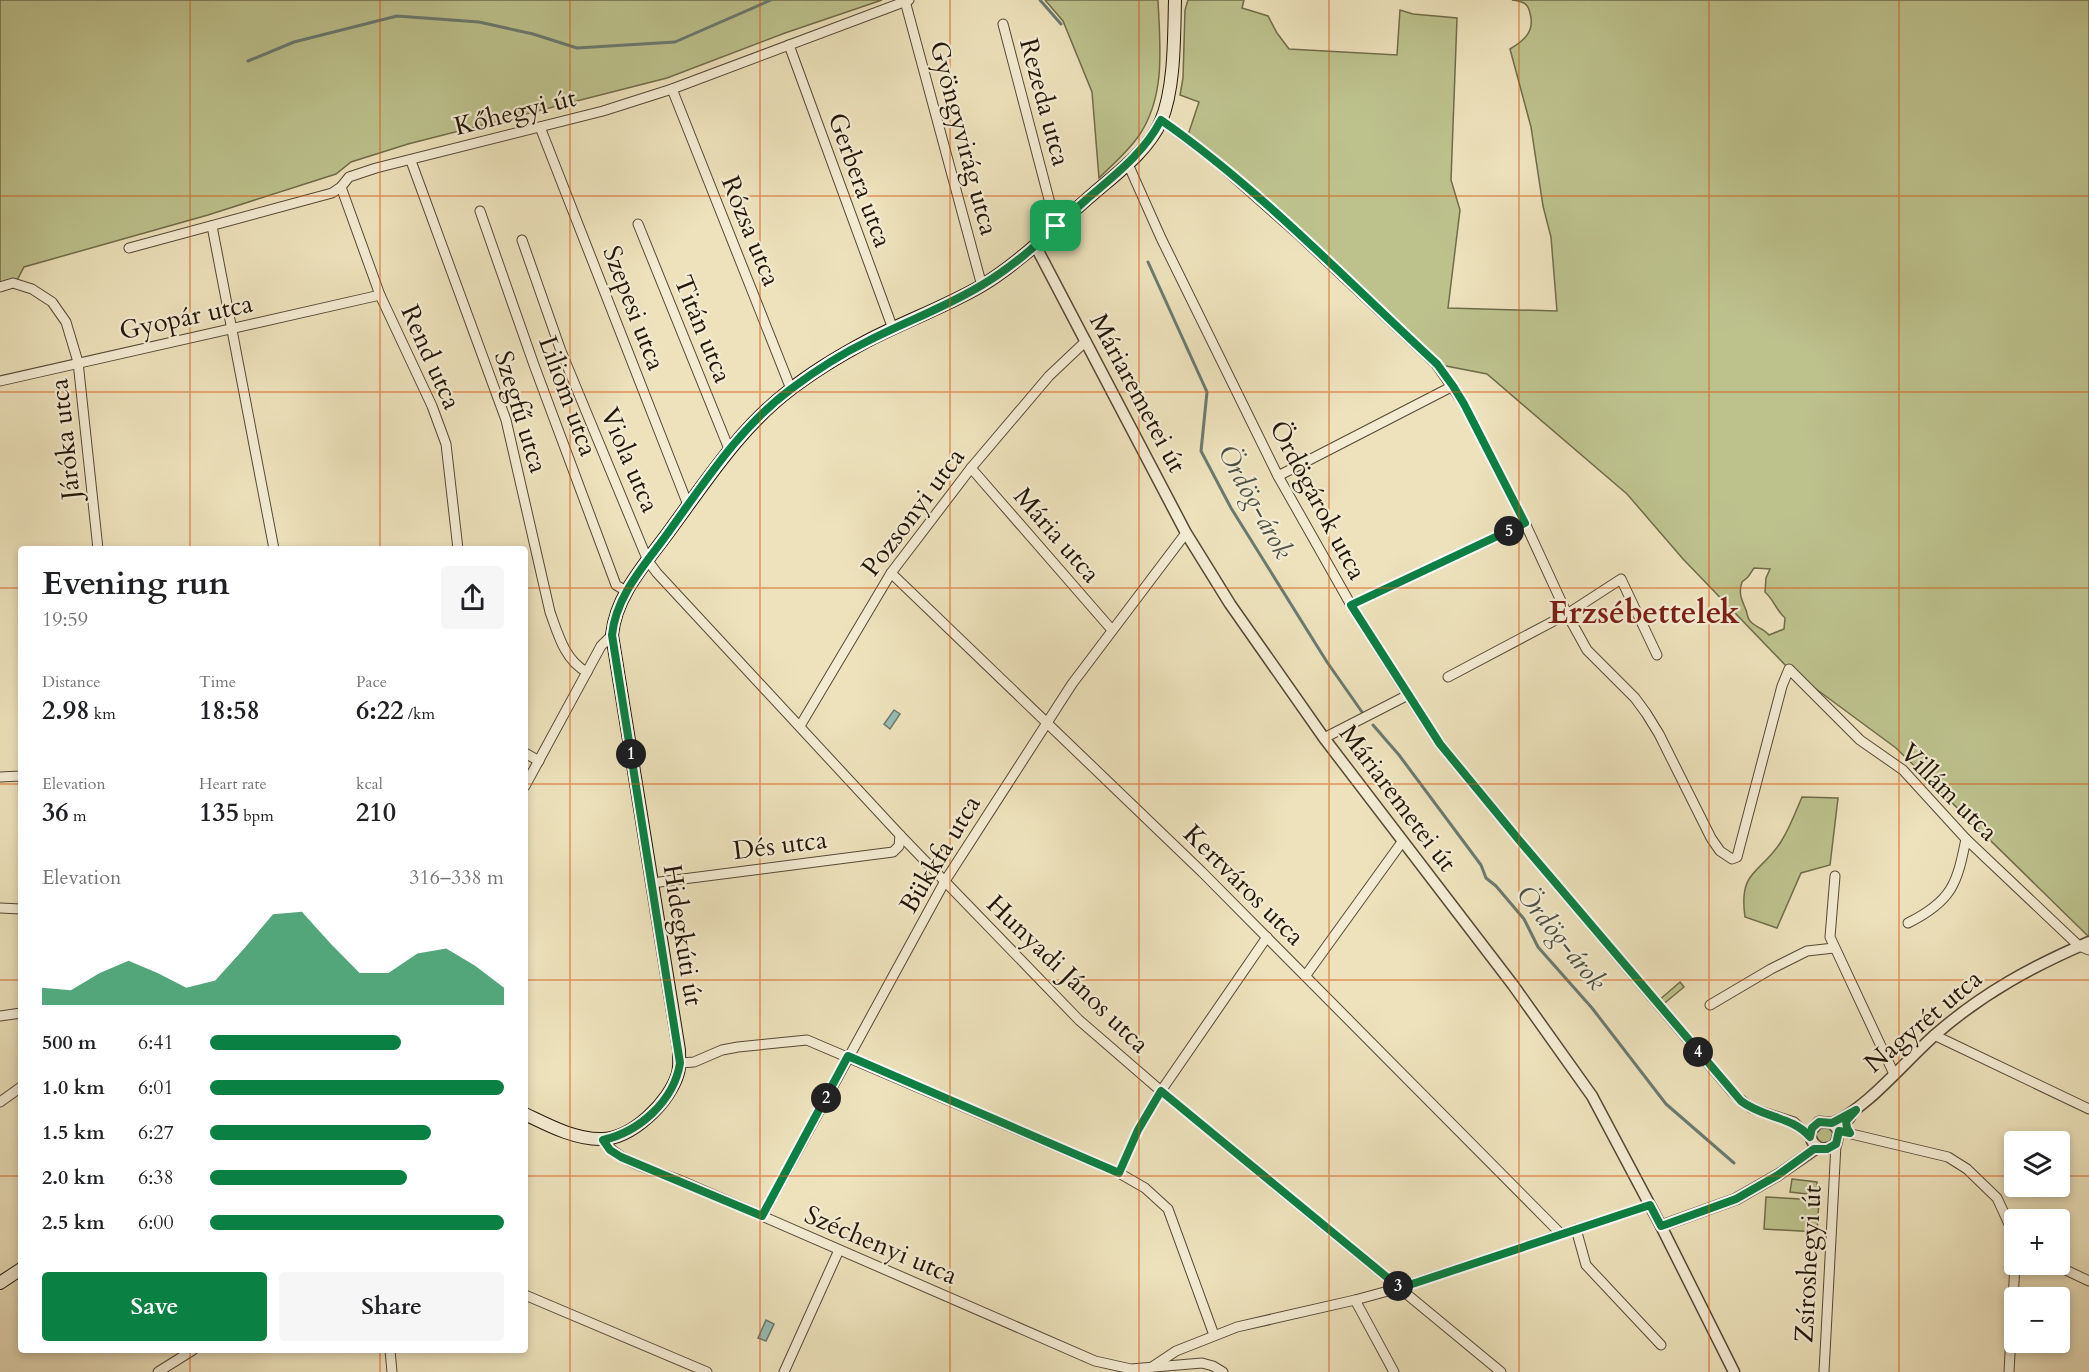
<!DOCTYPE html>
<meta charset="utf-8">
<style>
body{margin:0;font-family:Cardo,serif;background:#f6f6f6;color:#202124;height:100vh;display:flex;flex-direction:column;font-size:22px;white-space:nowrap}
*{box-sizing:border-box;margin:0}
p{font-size:20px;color:#757577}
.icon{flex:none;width:33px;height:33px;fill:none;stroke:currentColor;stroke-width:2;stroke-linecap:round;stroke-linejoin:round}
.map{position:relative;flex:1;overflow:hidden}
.side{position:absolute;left:18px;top:546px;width:510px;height:807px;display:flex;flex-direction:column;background:#fff;border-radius:6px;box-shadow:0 3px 9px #0003}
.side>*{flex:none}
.tools{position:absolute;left:2004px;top:1131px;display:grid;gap:12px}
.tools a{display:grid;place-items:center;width:66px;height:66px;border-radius:6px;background:#fff;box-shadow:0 3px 9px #0003;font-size:30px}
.pin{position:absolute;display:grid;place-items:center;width:51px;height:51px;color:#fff;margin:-26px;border-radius:12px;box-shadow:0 3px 9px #0006}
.km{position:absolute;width:30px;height:30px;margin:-15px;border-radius:50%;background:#222;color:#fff;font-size:16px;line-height:30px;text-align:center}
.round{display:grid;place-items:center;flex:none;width:63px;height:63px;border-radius:6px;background:#f6f6f6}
.head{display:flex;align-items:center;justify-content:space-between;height:102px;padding:0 24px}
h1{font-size:33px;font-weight:800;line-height:45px}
.stats{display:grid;grid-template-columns:repeat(3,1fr);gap:9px;height:102px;padding:6px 24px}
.stats div{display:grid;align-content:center}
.stats b{font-size:26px;font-weight:800}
.stats small{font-size:16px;font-weight:400}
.stats p{font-size:16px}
.chart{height:168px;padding:12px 24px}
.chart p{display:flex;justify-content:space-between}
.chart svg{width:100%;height:108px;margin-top:6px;fill:#0b8043;opacity:.7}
.button{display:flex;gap:12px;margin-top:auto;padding:12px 24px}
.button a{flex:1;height:69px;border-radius:6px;background:#0b8043;color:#fff;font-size:24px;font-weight:800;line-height:69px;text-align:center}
.button a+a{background:#f6f6f6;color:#202124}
ul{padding:0 24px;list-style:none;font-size:20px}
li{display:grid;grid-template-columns:96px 72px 1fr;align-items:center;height:45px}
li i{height:15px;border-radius:8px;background:#0b8043}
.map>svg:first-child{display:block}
.green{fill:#bdc28d;stroke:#706c4b;stroke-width:1.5;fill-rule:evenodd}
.water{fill:#99bdb4;stroke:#6a7a70;stroke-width:1.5}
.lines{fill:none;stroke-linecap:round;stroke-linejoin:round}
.stream{stroke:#6a7a70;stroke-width:3}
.minor-casing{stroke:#564936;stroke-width:11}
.tertiary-casing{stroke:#564936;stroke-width:13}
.secondary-casing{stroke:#231609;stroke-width:14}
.minor{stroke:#f3ecd3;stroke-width:9}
.tertiary{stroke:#f3ecd3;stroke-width:10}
.secondary{stroke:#f3ecd3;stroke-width:12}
.route-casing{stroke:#fff;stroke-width:12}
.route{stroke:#0b8043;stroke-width:8}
.grid{fill:none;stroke:#d4520c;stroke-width:1.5;stroke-opacity:0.55}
.labels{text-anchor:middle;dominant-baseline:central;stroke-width:4.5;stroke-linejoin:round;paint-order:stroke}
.street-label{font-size:26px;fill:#231609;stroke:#f3ecd3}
.water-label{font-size:27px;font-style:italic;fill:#4c5045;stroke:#f3ecd3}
.district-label{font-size:32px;font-weight:bold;fill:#7a1f14;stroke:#f3ecd3}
</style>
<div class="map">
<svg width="2089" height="1372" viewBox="0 0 2089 1372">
<rect width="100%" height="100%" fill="#ede2bc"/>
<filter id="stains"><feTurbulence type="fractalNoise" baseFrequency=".00333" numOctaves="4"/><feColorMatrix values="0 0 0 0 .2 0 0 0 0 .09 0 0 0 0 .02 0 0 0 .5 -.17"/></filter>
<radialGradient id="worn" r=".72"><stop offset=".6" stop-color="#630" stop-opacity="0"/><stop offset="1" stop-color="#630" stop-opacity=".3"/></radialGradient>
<g class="green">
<polygon points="0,0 882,0 785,33 667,78 408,144 351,162 336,174 208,215 24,267 14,286 0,290"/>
<path d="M1045 0H1158C1160 46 1166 94 1140 134 1129 151 1113 164 1099 178L1092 92 1063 21Z"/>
<path d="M1188 0H1244L1242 8 1268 16 1277 33 1289 49 1397 55 1400 10 1413 14 1457 18 1451 180 1460 210 1448 308 1557 311 1551 237 1543 206 1531 127 1510 49C1525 40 1535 31 1530 13 1529 8 1527 3 1521 2 1518 0 1515 1 1512 0H2089V937L1896 748 1789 669 1683 559 1627 494 1487 374 1436 364 1299 229 1188 135 1199 102 1180 95 1183 78 1185 10ZM1754 568 1770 569 1766 578 1765 592C1774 600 1776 610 1785 618L1784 629 1769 635C1764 629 1758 628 1752 623 1747 619 1748 616 1746 610 1742 600 1738 594 1742 582L1748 577Z"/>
<path d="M1802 797 1838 798 1830 865 1801 873 1777 928 1745 917C1738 868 1762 874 1782 840 1790 827 1796 811 1802 797Z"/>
<polygon points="1680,982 1684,987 1661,1006 1657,1002"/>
<polygon points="1827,1121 1838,1140 1822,1149 1810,1132"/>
<polygon points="1792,1179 1817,1182 1816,1195 1790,1192"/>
<polygon points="1766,1197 1819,1200 1817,1232 1764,1229"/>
</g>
<g class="water">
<polygon points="894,710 900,714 890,729 884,724"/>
<polygon points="766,1320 774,1324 766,1341 758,1338"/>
</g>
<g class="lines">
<g class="stream">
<polyline points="1040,0 1061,24"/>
<polyline points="248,61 294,42 397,16 479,22 533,34 577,48 675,42 771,0"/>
<polyline points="1148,262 1207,392 1201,451 1231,508 1327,662 1362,712"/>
<polyline points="1373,725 1399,755 1481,865 1486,878 1496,886 1524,919 1538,947 1592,1008 1666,1104 1734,1163"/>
</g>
<g class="minor-casing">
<g id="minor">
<polyline points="905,1 982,286"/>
<polyline points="1003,24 1056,226"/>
<polyline points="789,45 893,329"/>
<polyline points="672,89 791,389"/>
<polyline points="1161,120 1211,157 1300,236 1436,364 1464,404 1525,523 1567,614 1587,650 1635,698 1646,713 1659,734 1711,838 1720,851 1732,859 1737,857 1782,686 1789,669 1860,740 1903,770 1966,839 2079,946 2089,950"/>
<polyline points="540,127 688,505"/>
<path d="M411 161 506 420 550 612C558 634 565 661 587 672"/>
<polyline points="1128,164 1161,238 1278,476 1351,605 1408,695 1440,744 1519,840 1733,1093 1751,1108 1794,1122 1810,1137"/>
<polyline points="341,187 380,295 432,406 446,444 458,549"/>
<polyline points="480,211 534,365 616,585 626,591"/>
<polyline points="638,224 729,449"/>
<polyline points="212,226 274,549"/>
<polyline points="522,240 561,351 648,561 657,573 900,835 1079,1020 1161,1091 1501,1372"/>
<polyline points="129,248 332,193 341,187 349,177 376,168 603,111 672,89 909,0"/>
<polyline points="0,287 13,283 32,289 52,302 66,322 78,362 98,549"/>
<polyline points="0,381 380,295"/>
<polyline points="971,468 1112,630"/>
<polyline points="1278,476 1453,386"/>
<polyline points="891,573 1202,872 1561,1234"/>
<polyline points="1351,605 1525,523"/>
<polyline points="1448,677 1567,614 1621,579 1657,655"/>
<polyline points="800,726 891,573 971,468 1049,376 1086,341"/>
<polyline points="1324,738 1408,695"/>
<polyline points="525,753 539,761"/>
<polyline points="0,777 21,776"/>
<polyline points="525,786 601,646 612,635"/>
<polyline points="1835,876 1830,937 1894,1074"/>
<polyline points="652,883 893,852 899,846 900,835"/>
<polyline points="0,908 21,909"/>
<path d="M1908 923C1952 901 1957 884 1966 839"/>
<polyline points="1306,975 1402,842"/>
<polyline points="1710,1005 1771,969 1807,951 1834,948"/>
<polyline points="0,1016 21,1013"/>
<polyline points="1934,1035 2089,1109"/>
<polyline points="680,1063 694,1062 722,1050 738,1047 807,1040 1119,1173 1145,1188 1168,1209 1214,1335"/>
<polyline points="0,1102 21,1087"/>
<polyline points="1839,1131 1948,1157 1967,1169 1997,1198 2009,1224 2014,1243"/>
<path d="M603 1140C620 1164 657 1171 684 1182L1095 1361 1131 1369 1202 1363 1213 1366 1223 1372"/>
<polyline points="1119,1173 1138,1130 1161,1091 1267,937"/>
<polyline points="762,1216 945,881 1072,684 1186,533"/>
<polyline points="1576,1229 1586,1265 1661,1345"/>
<polyline points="2053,1264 2089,1281"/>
<polyline points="525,1295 707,1372"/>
<polyline points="1355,1300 1394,1372"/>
<polyline points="390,1350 392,1372"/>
<polyline points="1152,1367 1176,1351 1237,1327 1355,1300 1399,1288 1650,1205"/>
<polyline points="158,1372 193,1350"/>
<polyline points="784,1372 839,1250"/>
<polyline points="1824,1372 1836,1144"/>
<polyline points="2009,1372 2015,1264"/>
</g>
</g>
<g class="tertiary-casing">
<g id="tertiary">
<polyline points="1035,245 1186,533 1230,604 1324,738 1513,985 1592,1096 1661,1226 1734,1372"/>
<path d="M1832 1123C1866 1110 1907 1059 1936 1034 1983 993 2033 966 2089 942"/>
<path d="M1839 1131 1832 1123 1819 1122 1810 1132C1811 1148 1824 1153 1836 1144L1839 1131 1850 1117"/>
<polyline points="1661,1226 1736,1199 1778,1175 1817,1148"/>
</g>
</g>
<g class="secondary-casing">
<g id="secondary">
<path d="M525 1114C548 1125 574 1139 600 1139 631 1140 670 1102 678 1073 680 1066 679 1058 679 1050L612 635C616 593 649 560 673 526 709 477 741 427 791 389 814 371 841 355 867 341 905 321 945 307 981 286 1021 262 1058 224 1093 194 1117 173 1148 151 1161 121 1175 88 1174 36 1175 0"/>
<polyline points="0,1283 21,1269"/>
</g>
</g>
<use href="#minor" class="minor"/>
<use href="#tertiary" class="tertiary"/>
<use href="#secondary" class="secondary"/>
</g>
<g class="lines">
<g class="route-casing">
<path id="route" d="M1161 120C1260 189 1348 282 1437 364L1453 386 1464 404 1525 523 1351 605 1440 744 1519 840 1741 1101C1763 1118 1792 1116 1810 1137L1812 1128 1819 1122 1832 1123 1856 1110 1846 1121 1847 1128 1850 1133 1839 1131 1836 1144 1827 1149H1814L1778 1175 1736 1199 1667 1224 1661 1226 1650 1205 1400 1288 1161 1091 1138 1130 1119 1173 848 1056 762 1216 621 1157 610 1150 603 1140C639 1132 674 1101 680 1063L612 635C616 594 647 563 670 530 707 479 740 427 791 389 815 371 841 354 868 341 905 322 946 307 982 285 1020 263 1054 228 1087 199 1115 175 1144 153 1161 120Z"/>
</g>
<use href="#route" class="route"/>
</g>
<path class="grid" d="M190 0V549M380 0V549M570 0V1372M760 0V1372M950 0V1372M1139 0V1372M1329 0V1372M1519 0V1372M1709 0V1372M1899 0V1372M0 196H2089M0 392H2089M0 588H21M525 588H2089M0 784H21M525 784H2089M0 980H21M525 980H2089M0 1176H21M525 1176H2014M2060 1176H2089M190 1350V1372M380 1350V1372"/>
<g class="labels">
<g class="street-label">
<text transform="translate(1045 102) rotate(75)">Rezeda utca</text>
<text transform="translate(515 112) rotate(-14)">Kőhegyi út</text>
<text transform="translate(964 138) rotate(75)">Gyöngyvirág utca</text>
<text transform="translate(860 180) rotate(70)">Gerbera utca</text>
<text transform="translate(751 231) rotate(68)">Rózsa utca</text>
<text transform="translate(634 308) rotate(69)">Szepesi utca</text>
<text transform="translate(186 317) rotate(-12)">Gyopár utca</text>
<text transform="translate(703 329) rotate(68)">Titán utca</text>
<text transform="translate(431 357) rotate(66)">Rend utca</text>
<text transform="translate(1138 393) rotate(62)">Máriaremetei út</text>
<text transform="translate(568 396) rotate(70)">Liliom utca</text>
<text transform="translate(521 412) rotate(73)">Szegfű utca</text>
<text transform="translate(65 439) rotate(-96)">Járóka utca</text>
<text transform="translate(630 460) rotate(67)">Viola utca</text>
<text transform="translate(1318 500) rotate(62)">Ördögárok utca</text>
<text transform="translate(913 512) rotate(-53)">Pozsonyi utca</text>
<text transform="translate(1057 535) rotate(49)">Mária utca</text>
<text transform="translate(1949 792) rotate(45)">Villám utca</text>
<text transform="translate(1398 798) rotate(53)">Máriaremetei út</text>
<text transform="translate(780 845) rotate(-7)">Dés utca</text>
<text transform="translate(940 854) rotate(-59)">Bükkfa utca</text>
<text transform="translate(1244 885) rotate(45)">Kertváros utca</text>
<text transform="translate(683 935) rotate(81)">Hidegkúti út</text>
<text transform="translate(1068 974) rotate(44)">Hunyadi János utca</text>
<text transform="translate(1923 1021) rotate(-40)">Nagyrét utca</text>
<text transform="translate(881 1245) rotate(23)">Széchenyi utca</text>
<text transform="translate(1808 1264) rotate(-87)">Zsíroshegyi út</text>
</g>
<g class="water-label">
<text transform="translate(1255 502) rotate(61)">Ördög-árok</text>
<text transform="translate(1561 938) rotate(51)">Ördög-árok</text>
</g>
<g class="district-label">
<text x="1644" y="613">Erzsébettelek</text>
</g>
</g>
<rect width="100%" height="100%" filter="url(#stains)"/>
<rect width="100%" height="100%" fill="url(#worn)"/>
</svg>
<div class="tools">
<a><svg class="icon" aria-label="layers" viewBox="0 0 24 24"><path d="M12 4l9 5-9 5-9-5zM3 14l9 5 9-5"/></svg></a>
<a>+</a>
<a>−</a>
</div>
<div class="pin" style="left:1056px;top:226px;background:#1e9e55"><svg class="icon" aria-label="arrive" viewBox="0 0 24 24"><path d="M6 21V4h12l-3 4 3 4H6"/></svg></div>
<b class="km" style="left:631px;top:754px">1</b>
<b class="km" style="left:826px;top:1098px">2</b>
<b class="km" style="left:1398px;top:1286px">3</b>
<b class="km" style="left:1698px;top:1052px">4</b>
<b class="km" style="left:1509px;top:531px">5</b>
<section class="side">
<div class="head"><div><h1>Evening run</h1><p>19:59</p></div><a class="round"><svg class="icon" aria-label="share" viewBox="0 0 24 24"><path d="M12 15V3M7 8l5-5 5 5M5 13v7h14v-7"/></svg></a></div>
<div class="stats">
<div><p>Distance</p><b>2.98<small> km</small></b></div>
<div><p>Time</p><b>18:58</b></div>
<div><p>Pace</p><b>6:22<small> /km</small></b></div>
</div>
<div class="stats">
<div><p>Elevation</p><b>36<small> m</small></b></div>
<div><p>Heart rate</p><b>135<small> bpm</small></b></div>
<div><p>kcal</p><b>210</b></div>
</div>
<div class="chart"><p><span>Elevation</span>316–338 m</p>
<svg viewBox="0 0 160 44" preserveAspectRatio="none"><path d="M0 44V37L10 38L20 31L30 26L40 31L50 37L60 34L70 21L80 7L90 6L100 19L110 31L120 31L130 23L140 21L150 28L160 37V44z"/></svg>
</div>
<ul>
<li><b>500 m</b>6:41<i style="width:65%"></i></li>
<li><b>1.0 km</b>6:01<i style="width:100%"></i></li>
<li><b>1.5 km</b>6:27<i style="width:75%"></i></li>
<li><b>2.0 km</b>6:38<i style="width:67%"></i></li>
<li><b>2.5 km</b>6:00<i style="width:100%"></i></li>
</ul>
<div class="button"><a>Save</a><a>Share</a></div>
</section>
</div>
